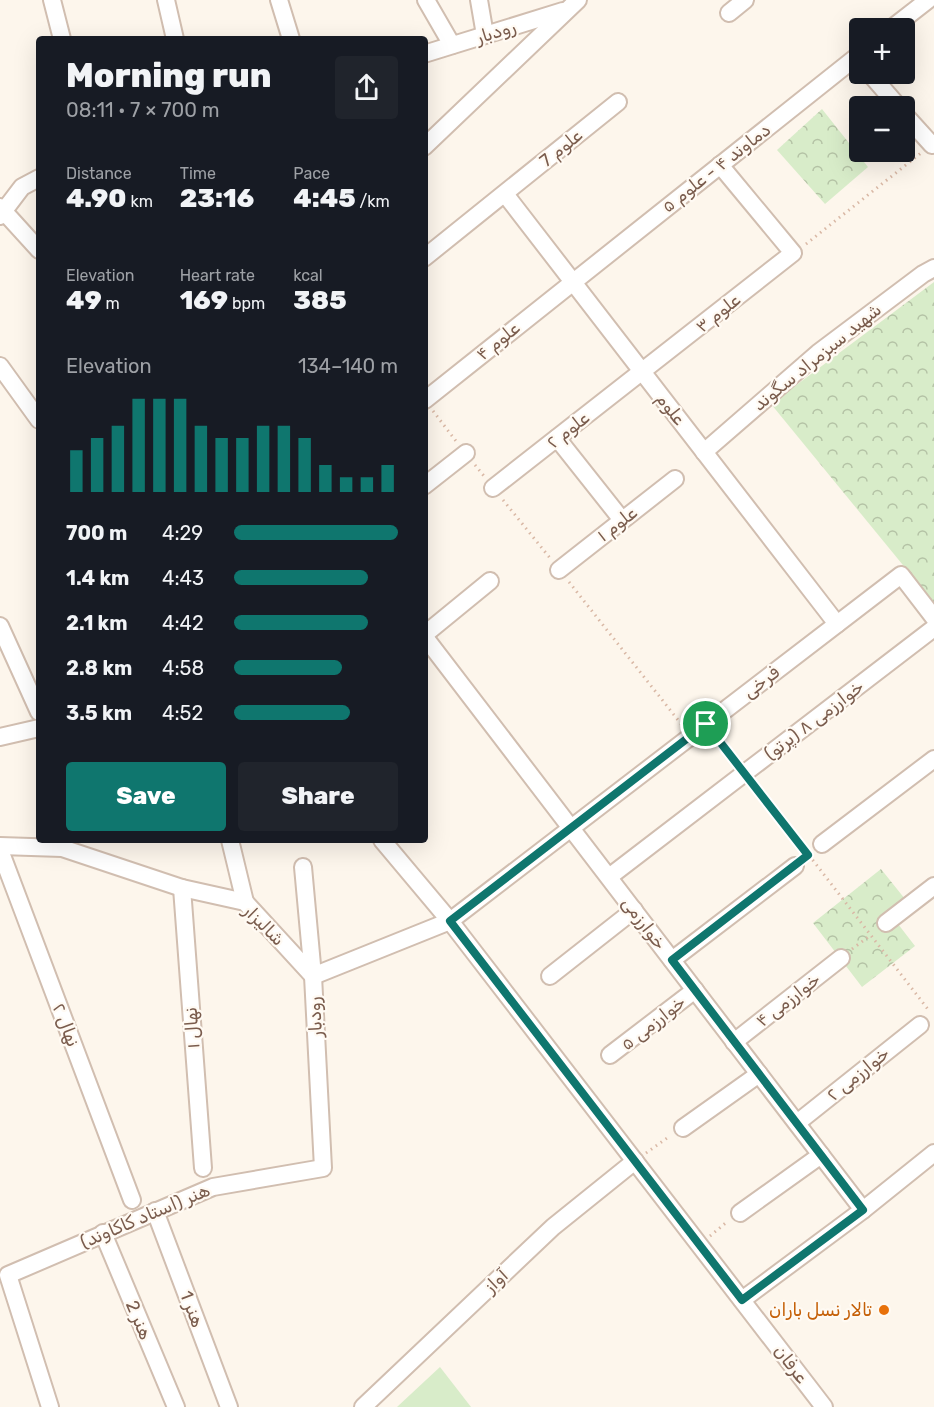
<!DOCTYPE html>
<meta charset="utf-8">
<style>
body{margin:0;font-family:Rubik,"Noto Naskh Arabic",sans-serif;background:#20242c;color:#f1f3f6;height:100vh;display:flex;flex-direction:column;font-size:22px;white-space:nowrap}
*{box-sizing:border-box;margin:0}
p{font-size:20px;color:#9ea1a6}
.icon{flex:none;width:33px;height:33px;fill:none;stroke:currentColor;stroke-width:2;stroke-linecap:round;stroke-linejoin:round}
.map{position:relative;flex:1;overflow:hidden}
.side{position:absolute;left:36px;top:36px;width:392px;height:807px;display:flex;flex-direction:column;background:#171b24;border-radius:6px;box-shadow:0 6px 24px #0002}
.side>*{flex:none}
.controls{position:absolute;left:849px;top:18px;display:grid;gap:12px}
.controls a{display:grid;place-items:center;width:66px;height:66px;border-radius:6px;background:#171b24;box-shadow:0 6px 24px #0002;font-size:30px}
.pin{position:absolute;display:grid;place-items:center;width:51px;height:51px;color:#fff;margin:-26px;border:3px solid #fff;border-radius:50%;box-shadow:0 2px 6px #0007}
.round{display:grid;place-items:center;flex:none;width:63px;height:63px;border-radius:6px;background:#20242c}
.overview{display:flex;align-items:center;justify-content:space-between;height:102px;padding:0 30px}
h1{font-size:33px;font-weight:800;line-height:45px}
.figures{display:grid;grid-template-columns:repeat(3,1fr);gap:9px;height:102px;padding:6px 30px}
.figures div{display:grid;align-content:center}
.figures b{font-size:26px;font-weight:800}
.figures small{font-size:16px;font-weight:400}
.figures p{font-size:16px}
.chart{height:168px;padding:12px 30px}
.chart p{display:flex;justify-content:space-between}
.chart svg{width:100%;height:108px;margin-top:6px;stroke:#0f766e;stroke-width:6}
.button{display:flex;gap:12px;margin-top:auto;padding:12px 30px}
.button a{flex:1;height:69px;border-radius:6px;background:#0f766e;color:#fff;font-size:24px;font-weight:800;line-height:69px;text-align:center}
.button a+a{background:#20242c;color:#f1f3f6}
ul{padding:0 30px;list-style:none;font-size:20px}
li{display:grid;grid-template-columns:96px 72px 1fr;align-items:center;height:45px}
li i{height:15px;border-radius:8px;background:#0f766e}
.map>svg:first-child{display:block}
.grass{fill:#d8ecc9}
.forest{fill:url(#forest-crowns)}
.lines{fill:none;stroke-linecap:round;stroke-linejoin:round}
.minor-casing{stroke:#d1beb0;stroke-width:20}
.path{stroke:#d9b8a5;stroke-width:3;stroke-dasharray:1.5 4.5;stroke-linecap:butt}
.minor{stroke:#fff;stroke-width:16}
.route-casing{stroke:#fff;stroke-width:12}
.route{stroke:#0f766e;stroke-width:8}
.food-dot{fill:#e8710a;stroke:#fffaf3;stroke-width:2}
.labels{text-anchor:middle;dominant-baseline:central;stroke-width:4.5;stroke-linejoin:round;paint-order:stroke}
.street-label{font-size:18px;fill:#7a5c4d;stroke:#fffaf3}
.food-label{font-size:18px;fill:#c56008;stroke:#fffaf3;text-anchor:end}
</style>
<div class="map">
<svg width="934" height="1407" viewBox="0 0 934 1407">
<defs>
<pattern id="forest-crowns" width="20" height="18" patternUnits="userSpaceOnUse" patternTransform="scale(1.5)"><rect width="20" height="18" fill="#d8ecc9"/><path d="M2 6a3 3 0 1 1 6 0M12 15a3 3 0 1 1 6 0" fill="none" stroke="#b4c2a5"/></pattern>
</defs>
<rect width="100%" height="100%" fill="#fdf6ec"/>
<polygon class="grass" points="440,1367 471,1407 397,1407"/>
<g class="forest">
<polygon points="822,109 868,167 825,204 777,150"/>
<polygon points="934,282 934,603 771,404"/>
<polygon points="881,869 913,909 898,924 915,946 862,987 813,923"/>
</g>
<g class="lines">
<g class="minor-casing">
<g id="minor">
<polyline points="52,0 62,39"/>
<polyline points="166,0 175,39"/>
<polyline points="279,0 291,39"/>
<polyline points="426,0 452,45"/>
<polyline points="479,0 485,35"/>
<polyline points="729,13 745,0"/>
<polyline points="892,28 928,0"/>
<polyline points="424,54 563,11"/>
<polyline points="871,75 898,106"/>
<polyline points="904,114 932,145 934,143"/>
<polyline points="424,147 578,0"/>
<polyline points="505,194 837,624"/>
<polyline points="0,207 39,250"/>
<polyline points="0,216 22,187 39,178"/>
<polyline points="424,258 618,102"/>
<polyline points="0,366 39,420"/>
<polyline points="425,400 860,54"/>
<polyline points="557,438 622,520"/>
<polyline points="704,452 818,353 923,274 934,268"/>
<polyline points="424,486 466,453"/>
<polyline points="493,488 793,253 720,165"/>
<polyline points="559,570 675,479"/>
<polyline points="0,626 39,712"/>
<polyline points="424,635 490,581"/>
<polyline points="424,636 863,1210"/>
<polyline points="0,737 39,728"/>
<polyline points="230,840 245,902"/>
<polyline points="382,840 450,921 824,1407"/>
<polyline points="822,844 934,759"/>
<polyline points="0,846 62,848 182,888 245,902 313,976 450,921 901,575 934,618"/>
<polyline points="0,850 132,1200"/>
<polyline points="609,877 934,628"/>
<polyline points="182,888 203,1168"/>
<polyline points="886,923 934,886"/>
<polyline points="672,960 795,866"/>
<polyline points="550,976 634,910"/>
<polyline points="734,1042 841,958"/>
<polyline points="610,1055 695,990"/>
<polyline points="797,1123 920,1025"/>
<polyline points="683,1128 759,1074"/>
<polyline points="155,1211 229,1407"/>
<polyline points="740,1213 821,1155"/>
<polyline points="103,1233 176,1407"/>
<polyline points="742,1300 863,1210 934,1153"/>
<polyline points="50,1407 8,1275 213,1187 323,1168 313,976 303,867"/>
<polyline points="363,1407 553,1227 635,1161"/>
</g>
</g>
<g class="path">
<polyline points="806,244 921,153"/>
<polyline points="433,411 456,441"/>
<polyline points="475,465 484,476"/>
<polyline points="503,500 550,558"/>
<polyline points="569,582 682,725"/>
<polyline points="715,735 735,760"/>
<polyline points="754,784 930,1012"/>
<polyline points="852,949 871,935"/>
<polyline points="646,1153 670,1136"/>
<polyline points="710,1236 728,1221"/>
</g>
<use href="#minor" class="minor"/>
</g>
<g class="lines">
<g class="route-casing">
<polygon id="route" points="706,724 808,855 672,960 863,1210 742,1300 450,921"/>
</g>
<use href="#route" class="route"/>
</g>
<circle class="food-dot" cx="884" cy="1310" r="6"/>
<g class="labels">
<g class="street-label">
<text transform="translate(496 32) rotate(-17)">رودبار</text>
<text transform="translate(561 148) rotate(-39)">علوم 7</text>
<text transform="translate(716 168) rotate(-38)">دماوند ۴ - علوم ۵</text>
<text transform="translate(718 313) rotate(-38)">علوم ۳</text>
<text transform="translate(498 341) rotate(-39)">علوم ۴</text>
<text transform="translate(817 357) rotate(-39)">شهید سبزمراد سگوند</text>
<text transform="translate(671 409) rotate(52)">علوم</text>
<text transform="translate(568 430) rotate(-38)">علوم ۲</text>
<text transform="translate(617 524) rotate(-38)">علوم ۱</text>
<text transform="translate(761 682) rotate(-37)">فرخی</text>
<text transform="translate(814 720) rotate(-37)">خوارزمی ۸ (پرتو)</text>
<text transform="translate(644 923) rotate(53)">خوارزمی</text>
<text transform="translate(264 925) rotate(45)">شالیزار</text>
<text transform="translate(788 1000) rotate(-38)">خوارزمی ۴</text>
<text transform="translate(315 1017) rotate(-93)">رودبار</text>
<text transform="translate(653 1023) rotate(-38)">خوارزمی ۵</text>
<text transform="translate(66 1025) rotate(69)">نهال ۲</text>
<text transform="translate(192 1028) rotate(-94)">نهال ۱</text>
<text transform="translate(858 1074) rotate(-39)">خوارزمی ۲</text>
<text transform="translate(145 1216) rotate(-23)">هنر (استاد کاکاوند)</text>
<text transform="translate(496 1281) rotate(-43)">آواز</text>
<text transform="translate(192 1309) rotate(69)">هنر 1</text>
<text transform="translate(139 1320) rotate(67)">هنر 2</text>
<text transform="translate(791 1364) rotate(52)">عرفان</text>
</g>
<g class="food-label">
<text x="872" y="1310">تالار نسل باران</text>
</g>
</g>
</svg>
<div class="controls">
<a>+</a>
<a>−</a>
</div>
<div class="pin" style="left:706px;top:724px;background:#1e9e55"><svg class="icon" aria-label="arrive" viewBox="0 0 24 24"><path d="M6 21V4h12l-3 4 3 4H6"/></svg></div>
<section class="side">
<div class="overview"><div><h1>Morning run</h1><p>08:11 · 7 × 700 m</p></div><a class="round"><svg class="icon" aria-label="share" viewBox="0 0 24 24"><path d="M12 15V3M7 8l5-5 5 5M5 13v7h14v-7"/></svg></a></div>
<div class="figures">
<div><p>Distance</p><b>4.90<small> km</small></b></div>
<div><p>Time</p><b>23:16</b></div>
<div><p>Pace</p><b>4:45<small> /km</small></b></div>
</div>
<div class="figures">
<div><p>Elevation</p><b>49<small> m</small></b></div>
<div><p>Heart rate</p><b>169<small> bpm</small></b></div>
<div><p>kcal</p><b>385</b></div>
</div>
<div class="chart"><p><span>Elevation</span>134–140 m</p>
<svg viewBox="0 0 160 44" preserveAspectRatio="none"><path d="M5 44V27M15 44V22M25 44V17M35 44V6M45 44V6M55 44V6M65 44V17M75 44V22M85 44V22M95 44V17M105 44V17M115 44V22M125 44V33M135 44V38M145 44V38M155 44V33"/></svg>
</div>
<ul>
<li><b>700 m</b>4:29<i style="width:100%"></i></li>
<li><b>1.4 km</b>4:43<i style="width:82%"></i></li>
<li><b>2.1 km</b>4:42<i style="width:82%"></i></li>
<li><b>2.8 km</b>4:58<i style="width:66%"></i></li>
<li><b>3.5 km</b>4:52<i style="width:71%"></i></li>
</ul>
<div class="button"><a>Save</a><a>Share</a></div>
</section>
</div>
